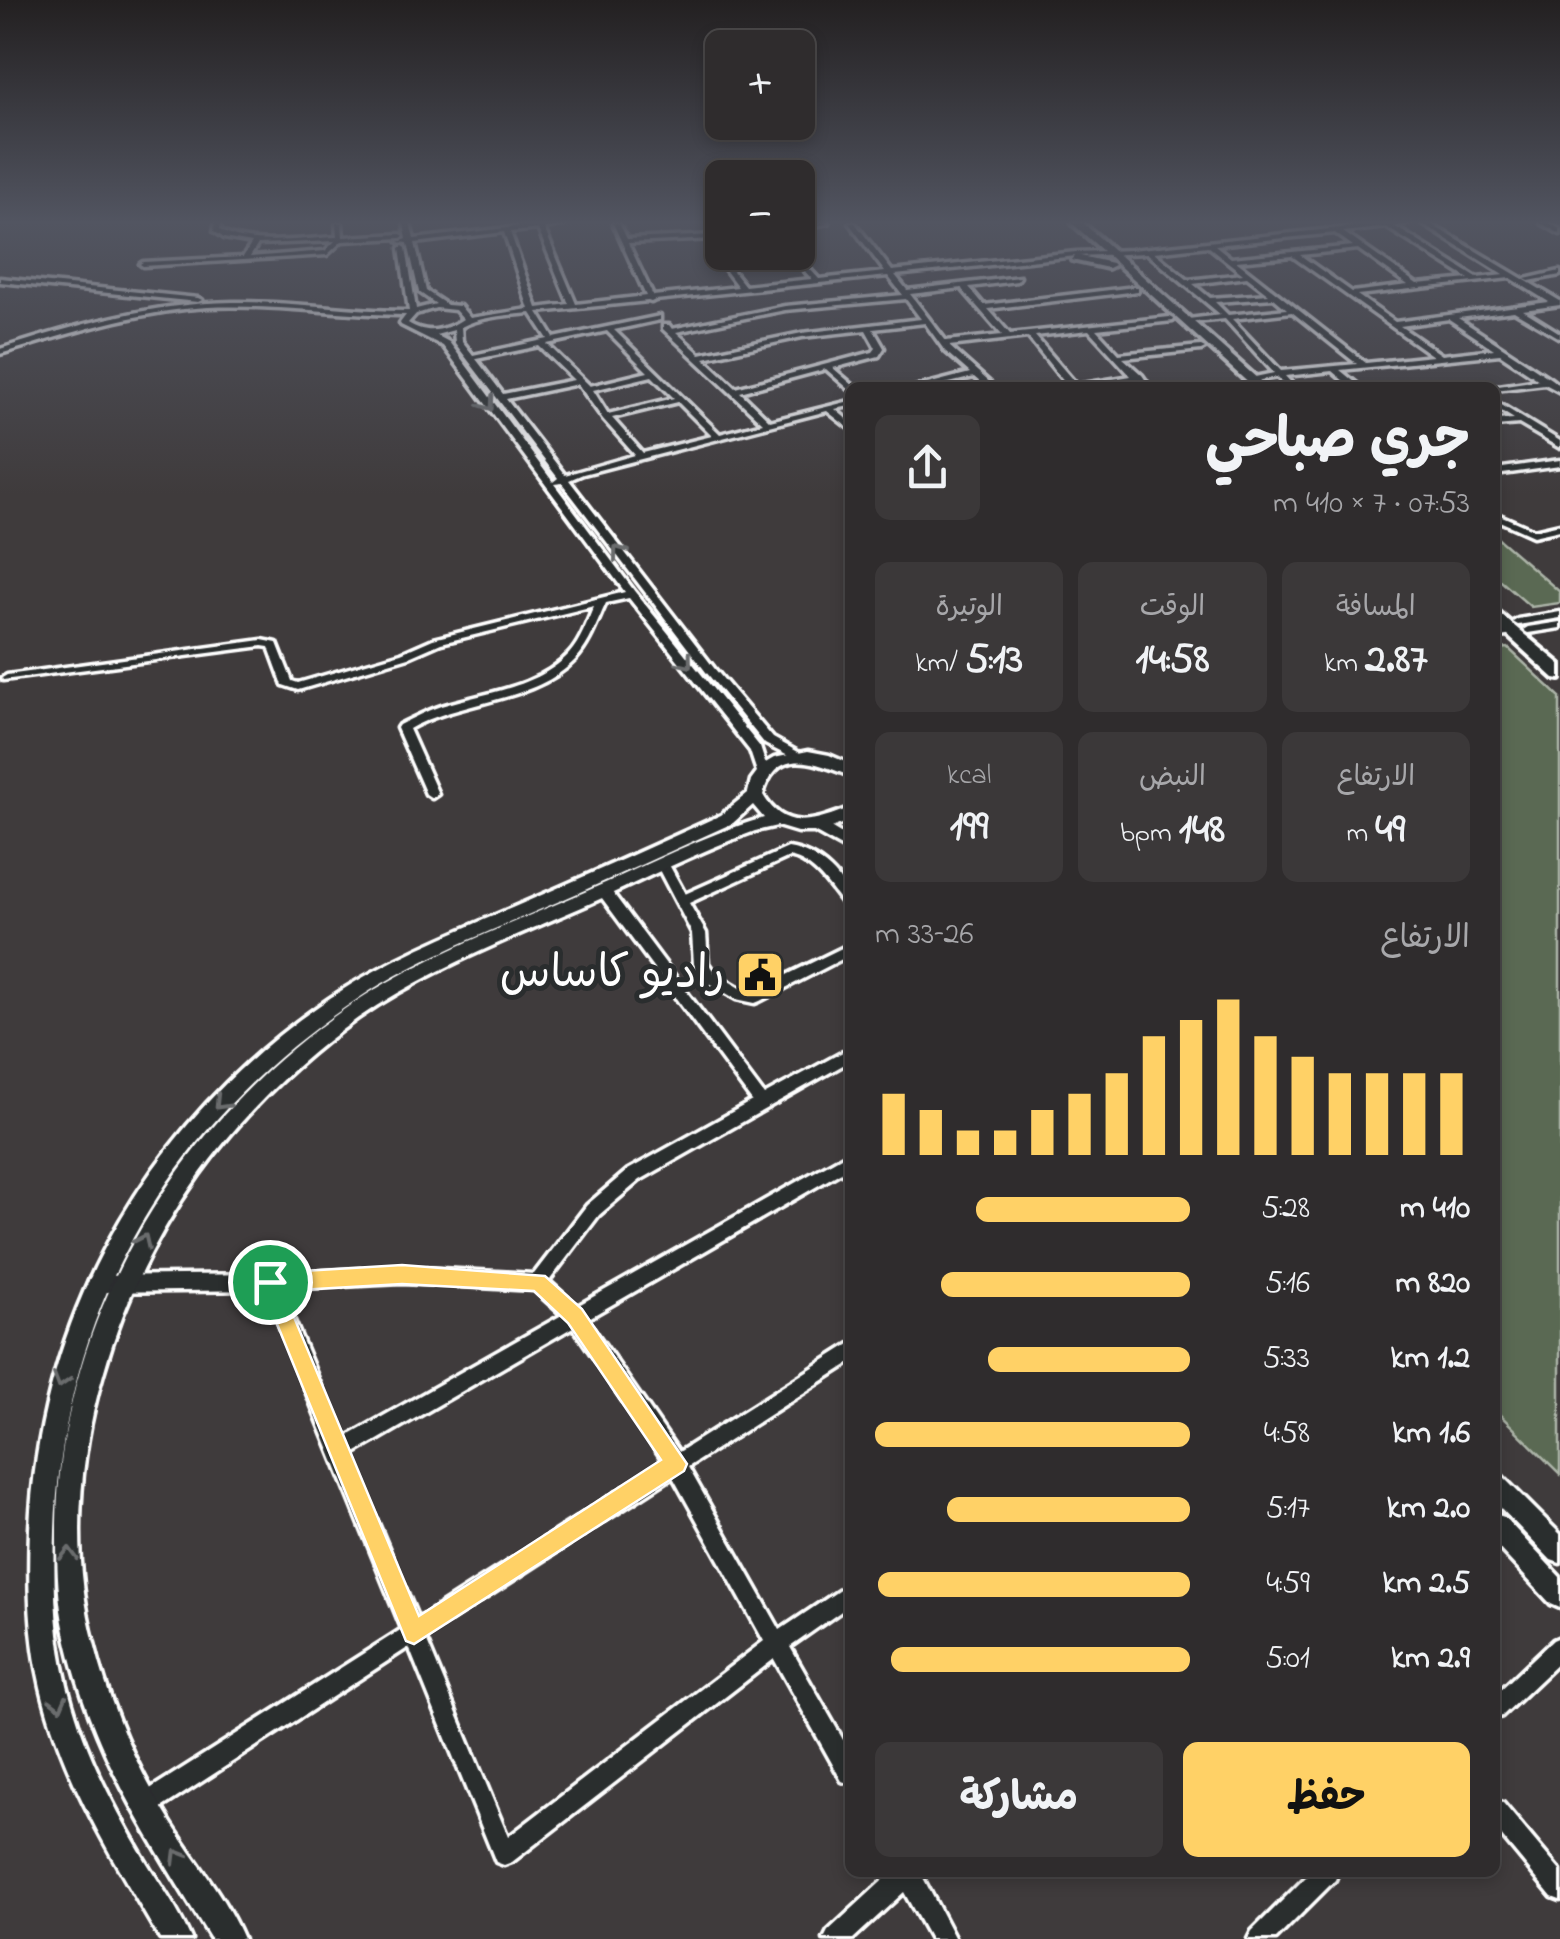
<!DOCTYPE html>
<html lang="ar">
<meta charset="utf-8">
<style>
body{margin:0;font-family:"Indie Flower","Playpen Sans Arabic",sans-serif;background:#3b3839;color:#f1f3f6;direction:rtl;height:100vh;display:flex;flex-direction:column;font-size:38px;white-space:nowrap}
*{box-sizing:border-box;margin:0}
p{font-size:32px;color:#a7a7aa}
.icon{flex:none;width:55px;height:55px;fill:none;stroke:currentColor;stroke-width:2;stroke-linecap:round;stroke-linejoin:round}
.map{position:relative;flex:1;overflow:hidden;direction:ltr}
.drawer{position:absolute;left:845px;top:382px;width:655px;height:1495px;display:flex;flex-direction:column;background:#2f2c2d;border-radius:15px;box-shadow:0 5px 15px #0003,0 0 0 2px #4a4849;direction:rtl}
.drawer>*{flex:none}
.controls{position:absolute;left:705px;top:30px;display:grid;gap:20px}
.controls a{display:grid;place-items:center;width:110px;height:110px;border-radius:15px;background:#2f2c2d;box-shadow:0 5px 15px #0003,0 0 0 2px #4a4849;font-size:50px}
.pin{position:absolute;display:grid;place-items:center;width:85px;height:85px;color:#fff;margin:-42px;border:5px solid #fff;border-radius:50%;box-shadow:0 2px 10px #0007}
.round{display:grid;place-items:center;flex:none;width:105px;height:105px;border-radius:15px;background:#3b3839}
.summary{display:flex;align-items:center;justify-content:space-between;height:170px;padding:0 30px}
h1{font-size:55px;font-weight:700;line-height:75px}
.stats{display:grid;grid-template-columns:repeat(3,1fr);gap:15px;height:170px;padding:10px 30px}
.stats div{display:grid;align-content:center;border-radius:15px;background:#3b3839;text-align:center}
.stats b{font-size:42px;font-weight:700}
.stats small{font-size:28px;font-weight:400}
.stats p{font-size:28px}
.chart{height:280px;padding:20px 30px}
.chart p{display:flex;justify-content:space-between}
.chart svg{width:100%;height:180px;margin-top:10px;stroke:#ffd166;stroke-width:6}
.action{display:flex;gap:20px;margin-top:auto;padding:20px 30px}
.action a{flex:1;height:115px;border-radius:15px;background:#ffd166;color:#111;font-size:40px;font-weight:700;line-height:115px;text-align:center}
.action a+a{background:#3b3839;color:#f1f3f6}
ul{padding:0 30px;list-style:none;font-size:32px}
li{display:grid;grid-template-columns:160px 120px 1fr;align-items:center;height:75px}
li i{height:25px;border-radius:12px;background:#ffd166}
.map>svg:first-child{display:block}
.green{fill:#5a6952;stroke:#acb4a8;stroke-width:2.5}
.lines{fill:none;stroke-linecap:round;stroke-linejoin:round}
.minor-casing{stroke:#fff;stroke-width:7}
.tertiary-casing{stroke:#fff;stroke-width:7}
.trunk-casing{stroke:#fff;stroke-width:8}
.minor{fill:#2a2d2e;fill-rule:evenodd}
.tertiary{fill:#2a2d2e;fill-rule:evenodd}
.trunk{fill:#2a2d2e;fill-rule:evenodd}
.oneway{stroke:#6a6c6d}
.route{fill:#ffd166;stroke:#fff;stroke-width:2.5;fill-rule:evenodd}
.labels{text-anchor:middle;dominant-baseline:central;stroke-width:10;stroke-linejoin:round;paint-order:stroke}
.poi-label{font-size:45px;fill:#fff;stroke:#2a2d2e;text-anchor:end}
</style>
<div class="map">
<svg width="1560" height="1939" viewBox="0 0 1560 1939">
<rect width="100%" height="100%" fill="#3f3b3c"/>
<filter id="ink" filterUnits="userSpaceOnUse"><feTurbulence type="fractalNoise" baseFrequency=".01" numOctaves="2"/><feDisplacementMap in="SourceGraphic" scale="20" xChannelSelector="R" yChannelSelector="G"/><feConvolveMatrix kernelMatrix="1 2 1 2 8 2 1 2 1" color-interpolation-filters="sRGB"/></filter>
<g filter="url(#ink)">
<g class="green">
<polygon points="1495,536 1560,592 1560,603 1531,607 1495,576"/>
<polygon points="1508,648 1560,697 1560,1474 1495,1410 1495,650"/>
</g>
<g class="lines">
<g class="minor-casing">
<g id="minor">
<path d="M215 223H221L220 230C247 248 305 238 337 237L336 223H342L343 237 401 234 404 236 401 238 342 241 327 255 143 266 140 264 143 262 243 257 252 243 224 238 214 231ZM335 241 325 251 250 257 258 244Z"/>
<path d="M404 223H410L414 239 540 224 572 223 544 228 576 304 646 296 613 223H619L627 239 715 235 718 223H722V239H720L717 251 745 286 812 279 787 252H794L819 279 885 272 849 223H855L892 271 1076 252 1131 250 1387 223H1411L1394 226 1477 278 1504 275 1421 223H1429L1560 301V305L1523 310 1560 333V338L1514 311 1458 318 1551 379 1560 386V392L1545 384 1495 390V388H1485L1539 380 1500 354 1340 370 1362 388H1352L1332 371 1285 376 1296 388H1287L1277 377 1250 382V378L1274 373 1225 319 1185 323 1184 321 1188 319 1221 315 1147 253 1076 256 895 275 907 290 1020 277 1017 281 969 287 984 305 1135 287H1138V291L988 309 1010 334 1170 317 1174 319 1173 321 1096 329 1119 354 1201 346 1205 348 1201 350 1123 358 1142 375 1151 388H1142L1135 380 1091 388H1069L1028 337 949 346 996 388H987L974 377 928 388H912L970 373 945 351 925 323 873 329 884 348 879 356 833 368 854 386 850 388V390L826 369 740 392 770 421 850 401V406L835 409 850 422V429L827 411 583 474 569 480 714 668 773 738 800 753 802 756 796 760 765 744 706 672 562 483 554 484 635 592 760 747 768 772 766 775H758L750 751 629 598 606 603C597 622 590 644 576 659 533 704 461 699 409 729L438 794 432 798 426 794 397 728 399 725C413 718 426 711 441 706 485 692 536 689 569 654 581 641 587 622 594 606L441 643 409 657 298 690 283 685 269 647 262 646 3 680 2 678 7 675 262 640 277 643 292 681 298 683 401 653 433 639 625 592 443 346 401 325 400 323 406 315C340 315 274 304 208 307 136 311 68 334 0 354V349C75 325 153 303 233 302 292 301 350 311 409 311L400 248 403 246 406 248 416 309 436 304 419 292 408 243 399 242 407 239ZM1386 227 1469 279 1417 284 1343 232ZM538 229 569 304 537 308 510 232ZM504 232 529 309 470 318 460 306 447 305 426 291 415 243ZM1335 233 1353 246 1231 258 1215 245ZM714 239 711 251 738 287 653 296 628 243ZM1208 246 1243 274 1188 280 1154 252ZM1358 249 1408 285 1352 292 1300 255ZM1292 256 1433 356 1366 363 1236 261ZM888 276 903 295 785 306 672 329 669 325H663V329L763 423 720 434 614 330 660 320V316L554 338 538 312 648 301 651 302 655 300ZM1247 277 1269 294 1210 298 1193 284ZM1510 278 1549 302 1395 322 1357 295ZM962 288V289L1002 335 946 341 910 294ZM1274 298 1287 309 1228 315 1215 302ZM906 299 921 319 802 333 700 354 676 332 785 310ZM436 308 455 310 463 319C445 331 427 335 408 323L416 314ZM1292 312 1357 364 1281 371 1232 319ZM531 313 548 339 473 355 462 341 461 327C482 316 509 315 531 313ZM1449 319 1494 349 1442 355 1400 326ZM454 330 455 343 558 478 553 482 449 342 436 335ZM866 330 876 348 873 352 736 388 704 358 802 337ZM1089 330 1131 376 1077 385 1035 336ZM607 331 648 372 590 386 547 344ZM539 346 574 380 503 394 476 359ZM652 376 674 398 608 414 593 390ZM578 384 603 419 635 455 565 475 506 399ZM678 402 712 436 643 453 612 418Z"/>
<polygon points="812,223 829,223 798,229 798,225"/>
<polygon points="1541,223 1549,223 1560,229 1560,234"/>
<polygon points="1560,271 1560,275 1529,281 1525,279"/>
<polygon points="0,278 198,298 202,300 198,302 0,282"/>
<polygon points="1495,401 1560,441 1560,448 1519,424 1495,426 1495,420 1514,419 1495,407"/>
<polygon points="1560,460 1560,466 1495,475 1495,469"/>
<polygon points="1495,513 1534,530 1560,524 1560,530 1533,536 1495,519"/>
<polygon points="1560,612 1560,618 1518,625 1513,622 1518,619"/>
<polygon points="1560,622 1560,628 1528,633 1523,630 1528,627"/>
<polygon points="1514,629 1518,630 1518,634 1495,638 1495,632"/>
<path d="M788 848C817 852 850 879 850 909L845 907C830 888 815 862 789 857L689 903 706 933 708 963 715 973 744 990 754 991 850 944V955L760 1001 755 1003 736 999 705 981 694 964 692 933 656 864 657 861H667L685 894Z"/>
<path d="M604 886 609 888 764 1095 850 1048V1061L640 1180 599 1215 549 1281 577 1306 850 1152V1167L587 1319 679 1452 850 1344V1363L688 1467 780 1630 850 1583V1605L790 1647 850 1752V1784L842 1781 774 1659 512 1862 504 1865 496 1862 409 1647 155 1812 147 1815 139 1812 136 1804 139 1796 402 1629 265 1290 96 1292 90 1290 88 1284 90 1278 96 1276 270 1274 402 1267 534 1274 587 1205 628 1170 752 1101 599 894 598 891ZM402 1283 534 1290 562 1315 343 1439 281 1289ZM573 1327 664 1462 418 1619 350 1456ZM673 1477 764 1641 508 1837 425 1637Z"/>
<polygon points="1560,1637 1560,1661 1502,1716 1495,1719 1495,1695 1553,1640"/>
<polygon points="1495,1800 1503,1803 1560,1871 1560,1900 1552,1897 1495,1828"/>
<polygon points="892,1872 920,1872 955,1939 930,1939 904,1892 853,1939 824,1939 828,1931"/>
<polygon points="1311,1872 1338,1872 1335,1880 1276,1939 1248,1939 1252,1931"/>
</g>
</g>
<g class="tertiary-casing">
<g id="tertiary">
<path d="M808 751 829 755 850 764V776C816 763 776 744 763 795 786 834 817 820 850 808V820L832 828 850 839V852L814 832H797L777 826 755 831C696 852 639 882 582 907 506 940 426 971 358 1018 235 1105 144 1228 103 1374 78 1459 71 1556 94 1643 110 1708 136 1767 171 1823 195 1861 226 1898 243 1939H211C147 1834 87 1746 63 1622 57 1589 57 1556 57 1523 60 1316 178 1123 346 1008 419 958 506 926 587 891 645 866 702 835 764 818L753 805 733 823C668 852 604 882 539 910 477 937 412 962 356 1000 171 1121 62 1309 55 1531 53 1589 55 1647 72 1703 88 1759 116 1811 145 1860 161 1886 179 1911 191 1939H160C113 1859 62 1778 41 1687 29 1635 28 1582 30 1529 40 1306 156 1109 344 989 401 953 466 928 528 901 593 873 657 844 721 815L748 793 751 780 762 765 774 758Z"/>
<polygon points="1495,1473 1503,1477 1560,1534 1560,1563 1551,1560 1495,1502"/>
<polygon points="1495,1514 1504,1517 1560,1577 1560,1608 1551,1604 1495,1544"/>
</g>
</g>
<g class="trunk-casing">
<g id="trunk">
<polygon points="1072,223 1083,223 1268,388 1254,388"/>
<polygon points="1076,255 1112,263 1114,265 1108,268 1072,260"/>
<polygon points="1495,610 1560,664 1560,679 1554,678 1495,624"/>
</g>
</g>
<use href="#minor" class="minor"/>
<use href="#tertiary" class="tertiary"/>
<use href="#trunk" class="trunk"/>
</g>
<defs><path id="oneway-chevron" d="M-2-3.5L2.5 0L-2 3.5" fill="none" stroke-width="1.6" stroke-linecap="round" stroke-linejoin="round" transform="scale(2.5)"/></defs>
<g class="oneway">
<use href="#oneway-chevron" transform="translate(488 404) rotate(55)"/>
<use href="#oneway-chevron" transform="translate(619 552) rotate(-127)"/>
<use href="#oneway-chevron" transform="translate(686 662) rotate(51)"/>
<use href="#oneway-chevron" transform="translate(221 1103) rotate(134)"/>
<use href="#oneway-chevron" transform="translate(143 1241) rotate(-65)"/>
<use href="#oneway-chevron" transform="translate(61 1381) rotate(107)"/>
<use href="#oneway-chevron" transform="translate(69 1554) rotate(-89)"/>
<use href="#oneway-chevron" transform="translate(59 1703) rotate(75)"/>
<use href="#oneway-chevron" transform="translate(178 1856) rotate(-121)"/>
</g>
</g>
<linearGradient id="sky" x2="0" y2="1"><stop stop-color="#232021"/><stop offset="0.45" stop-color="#525561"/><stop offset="1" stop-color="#525561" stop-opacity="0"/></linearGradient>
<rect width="1560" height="494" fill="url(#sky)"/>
<path class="route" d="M402 1265 545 1276 582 1309 687 1464 684 1471 414 1644 406 1641 260 1282 270 1273ZM402 1284 534 1291 568 1323 661 1460 419 1616 283 1291Z"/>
<defs>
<g id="civic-square" transform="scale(2.5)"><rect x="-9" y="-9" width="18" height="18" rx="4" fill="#ffd166" stroke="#2a2d2e"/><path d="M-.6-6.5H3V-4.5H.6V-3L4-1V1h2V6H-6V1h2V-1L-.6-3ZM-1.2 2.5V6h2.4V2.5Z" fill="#111"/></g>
</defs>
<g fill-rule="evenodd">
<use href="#civic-square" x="760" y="975"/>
</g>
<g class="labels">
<g class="poi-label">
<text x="725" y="975">راديو كاساس</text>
</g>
</g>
</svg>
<div class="controls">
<a>+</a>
<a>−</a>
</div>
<div class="pin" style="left:270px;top:1282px;background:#1e9e55"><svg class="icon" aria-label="arrive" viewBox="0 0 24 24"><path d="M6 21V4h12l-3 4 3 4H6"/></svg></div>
<section class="drawer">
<div class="summary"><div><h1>جري صباحي</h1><p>07:53 · 7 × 410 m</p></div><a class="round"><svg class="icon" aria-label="share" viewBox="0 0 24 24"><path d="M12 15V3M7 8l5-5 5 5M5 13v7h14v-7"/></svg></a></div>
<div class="stats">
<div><p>المسافة</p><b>2.87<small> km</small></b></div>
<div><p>الوقت</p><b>14:58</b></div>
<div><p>الوتيرة</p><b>5:13<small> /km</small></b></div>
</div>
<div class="stats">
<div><p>الارتفاع</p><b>49<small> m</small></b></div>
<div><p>النبض</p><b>148<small> bpm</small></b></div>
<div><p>kcal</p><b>199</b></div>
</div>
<div class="chart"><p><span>الارتفاع</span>26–33 m</p>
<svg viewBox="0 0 160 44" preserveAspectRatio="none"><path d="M5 44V29M15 44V33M25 44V38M35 44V38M45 44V33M55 44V29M65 44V24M75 44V15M85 44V11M95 44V6M105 44V15M115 44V20M125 44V24M135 44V24M145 44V24M155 44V24"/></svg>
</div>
<ul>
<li><b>410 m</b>5:28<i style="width:68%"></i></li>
<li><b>820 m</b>5:16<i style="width:79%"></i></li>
<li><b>1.2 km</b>5:33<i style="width:64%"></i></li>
<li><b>1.6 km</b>4:58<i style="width:100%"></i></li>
<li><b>2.0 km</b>5:17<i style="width:77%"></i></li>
<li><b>2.5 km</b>4:59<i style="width:99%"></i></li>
<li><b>2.9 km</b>5:01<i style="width:95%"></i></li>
</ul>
<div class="action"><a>حفظ</a><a>مشاركة</a></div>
</section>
</div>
